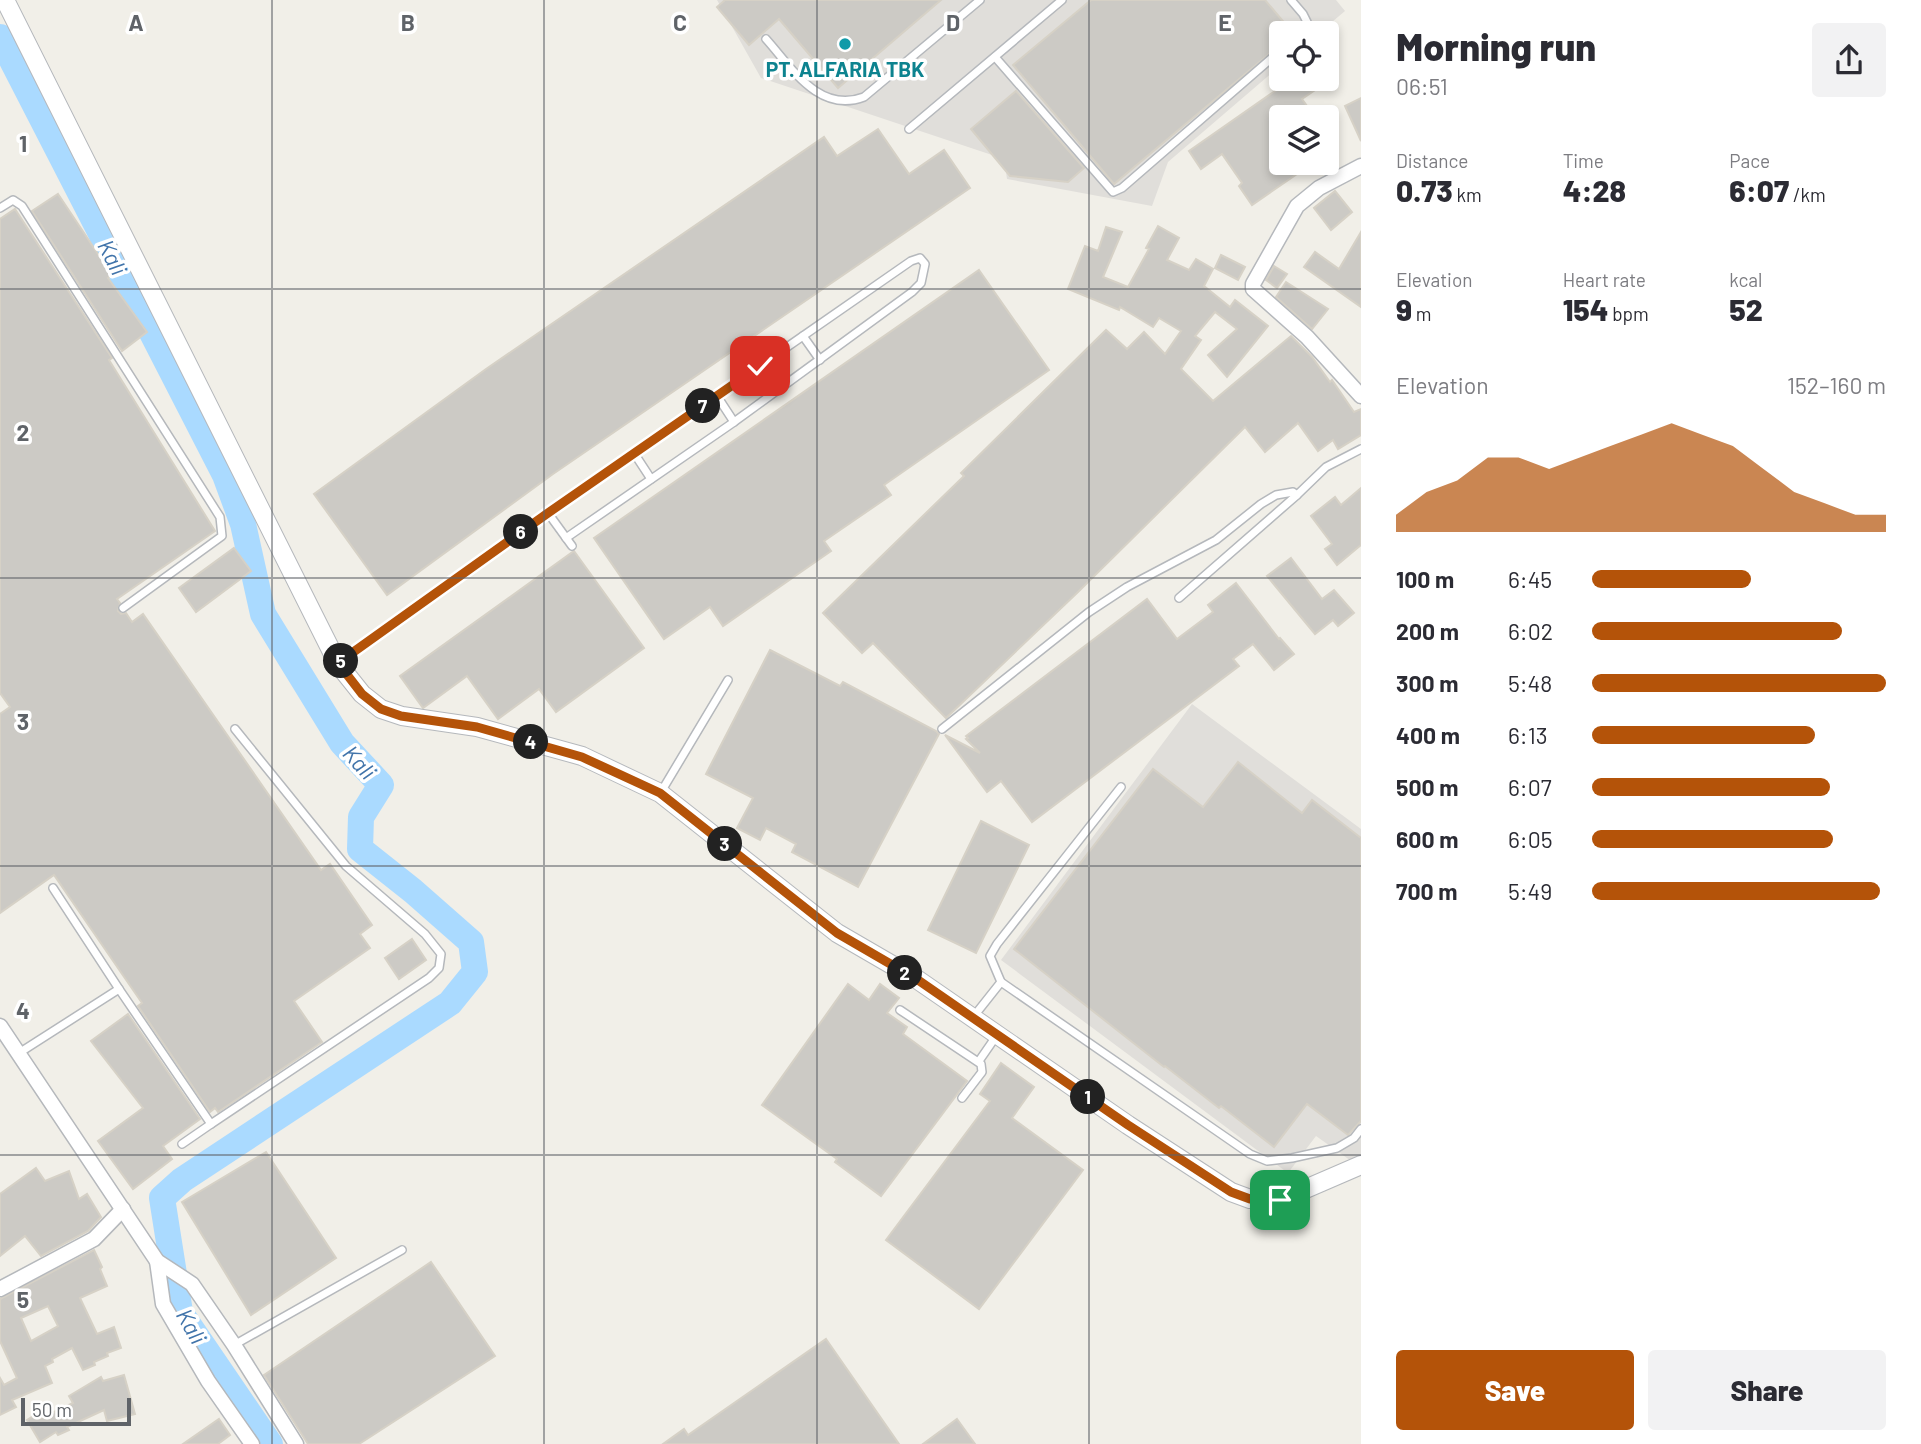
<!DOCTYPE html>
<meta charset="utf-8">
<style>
body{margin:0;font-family:Barlow,sans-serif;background:#f2f2f3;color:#2b2b33;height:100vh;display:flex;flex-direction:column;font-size:26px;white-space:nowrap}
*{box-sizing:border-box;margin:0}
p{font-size:23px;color:#7c7c81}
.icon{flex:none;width:38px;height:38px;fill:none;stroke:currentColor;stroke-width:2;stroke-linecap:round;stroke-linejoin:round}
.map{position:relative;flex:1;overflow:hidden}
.panel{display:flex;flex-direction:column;background:#fff;width:560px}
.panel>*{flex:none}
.tools{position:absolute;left:1269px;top:21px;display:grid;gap:14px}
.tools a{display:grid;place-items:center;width:70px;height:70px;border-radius:7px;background:#fff;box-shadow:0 4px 10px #0003;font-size:35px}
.scale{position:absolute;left:21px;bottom:18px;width:110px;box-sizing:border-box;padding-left:7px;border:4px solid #5f6368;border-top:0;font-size:19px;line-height:24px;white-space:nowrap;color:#5f6368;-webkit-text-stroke:5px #fff;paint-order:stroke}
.pin{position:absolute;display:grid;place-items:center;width:60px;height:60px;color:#fff;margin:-30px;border-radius:14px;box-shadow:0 4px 10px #0006}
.km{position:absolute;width:35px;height:35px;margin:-18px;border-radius:50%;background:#222;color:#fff;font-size:19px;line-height:35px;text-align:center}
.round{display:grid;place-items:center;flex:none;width:74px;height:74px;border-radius:7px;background:#f2f2f3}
.overview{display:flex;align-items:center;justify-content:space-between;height:119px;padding:0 35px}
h1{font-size:38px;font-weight:800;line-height:52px}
.stats{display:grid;grid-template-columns:repeat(3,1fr);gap:10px;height:119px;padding:7px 35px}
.stats div{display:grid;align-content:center}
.stats b{font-size:30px;font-weight:800}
.stats small{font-size:19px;font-weight:400}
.stats p{font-size:19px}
.chart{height:196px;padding:14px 35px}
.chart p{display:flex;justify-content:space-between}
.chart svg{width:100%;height:126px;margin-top:7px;fill:#b45309;opacity:.7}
.action{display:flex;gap:14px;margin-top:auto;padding:14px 35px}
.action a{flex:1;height:80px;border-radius:7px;background:#b45309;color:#fff;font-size:28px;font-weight:800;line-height:80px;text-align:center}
.action a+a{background:#f2f2f3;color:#2b2b33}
ul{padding:0 35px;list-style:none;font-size:23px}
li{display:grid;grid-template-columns:112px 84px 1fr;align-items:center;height:52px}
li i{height:18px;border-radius:9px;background:#b45309}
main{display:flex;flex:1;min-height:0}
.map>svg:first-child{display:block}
.industrial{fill:#e0deda}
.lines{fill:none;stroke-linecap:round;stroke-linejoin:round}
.river{stroke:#aadaff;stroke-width:26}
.building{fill:#cccac5;stroke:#d6d1c6;stroke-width:2;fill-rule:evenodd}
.service-casing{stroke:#b5b8bc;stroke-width:10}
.minor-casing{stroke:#b5b8bc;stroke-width:17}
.tertiary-casing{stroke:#b5b8bc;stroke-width:20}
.service{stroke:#fff;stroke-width:7}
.minor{stroke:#fff;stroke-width:14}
.tertiary{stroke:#fff;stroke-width:18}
.route-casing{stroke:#fff;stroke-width:14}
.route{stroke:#b45309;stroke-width:9}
.grid{fill:none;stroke:#5f6368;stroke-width:2;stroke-opacity:0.55}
.culture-dot{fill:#0f9aa8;stroke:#fff;stroke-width:2.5}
.labels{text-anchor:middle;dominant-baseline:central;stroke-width:7;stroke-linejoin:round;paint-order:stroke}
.culture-label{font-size:21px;font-weight:bold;fill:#0d838f;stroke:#fff}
.water-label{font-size:23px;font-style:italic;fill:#4174aa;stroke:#fff}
.grid-label{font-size:23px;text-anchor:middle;font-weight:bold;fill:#5f6368;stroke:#fff;stroke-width:7;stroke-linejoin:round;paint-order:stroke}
</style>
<main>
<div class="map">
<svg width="1361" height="1444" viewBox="0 0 1361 1444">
<rect width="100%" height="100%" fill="#f1efe8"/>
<g class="industrial">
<polygon points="717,0 1336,0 1345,11 1319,33 1281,33 1281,65 1168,162 1152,206 1007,179 1004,159 761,78"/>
<polygon points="1192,704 1361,829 1361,1154 1354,1163 1316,1136 1288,1173 1001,960"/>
</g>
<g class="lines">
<polyline class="river" points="0,37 225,475 243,524 263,614 342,743 381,785 361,817 360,849 413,891 471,942 475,972 450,1003 182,1180 162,1198 180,1312 270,1444"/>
</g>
<g class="building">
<polygon points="725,0 941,0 838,88 779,19 749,45 717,7"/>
<polygon points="1091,0 1265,0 1293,33 1281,33 1281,44 1114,184 1013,65"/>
<polygon points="1292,79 1311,79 1318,88 1302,99 1315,117 1281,117 1281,163 1313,163 1252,205 1239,186 1242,183 1222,154 1201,169 1189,151"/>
<polygon points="1016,91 1084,168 1068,182 1010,176 971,129"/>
<polygon points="1361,98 1361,141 1345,106"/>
<polygon points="878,129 909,174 944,150 970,188 553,474 387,595 314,494 486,369 824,137 837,156"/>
<polygon points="1335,191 1352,212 1331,230 1314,208"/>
<polygon points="58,194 112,275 108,278 147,332 122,351 32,211"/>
<polygon points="15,209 112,358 109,360 215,531 117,599 120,603 118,611 121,614 126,613 132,622 143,614 321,870 330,864 372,925 360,934 370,948 294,1001 322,1042 218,1112 215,1108 210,1112 138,1006 142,1003 54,875 0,913 0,714 10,707 0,693 0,219"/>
<polygon points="1158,226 1179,238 1167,260 1189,270 1196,259 1213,269 1204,286 1230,307 1235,300 1268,326 1227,377 1208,355 1237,329 1215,312 1195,336 1201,340 1181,369 1213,401 1291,336 1312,357 1330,382 1332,380 1354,412 1361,409 1361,435 1338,449 1333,440 1318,451 1298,423 1265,452 1245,427 1078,592 946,718 873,643 862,653 823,613 964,476 961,473 1106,330 1127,349 1144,332 1165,354 1181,331 1159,318 1153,327 1120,307 1119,310 1068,289 1085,246 1098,251 1106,227 1122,232 1103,277 1128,287 1149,249 1146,248"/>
<polygon points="1361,232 1361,307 1304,267 1315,252 1339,269"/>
<polygon points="1221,255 1245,267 1238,280 1215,268"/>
<polygon points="1274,266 1287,274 1277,288 1266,280"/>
<polygon points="979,270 1049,370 884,485 891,495 824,541 831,551 723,626 710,607 664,639 594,538"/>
<polygon points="1286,282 1328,309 1312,329 1276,297"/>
<polygon points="1361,488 1361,545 1337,565 1325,549 1332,544 1311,516 1335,497 1341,505"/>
<polygon points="234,548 251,571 196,612 179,588"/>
<polygon points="574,551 644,648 556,712 539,689 498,719 467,676 423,708 400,676"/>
<polygon points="1291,558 1322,599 1334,590 1354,613 1338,626 1333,620 1315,634 1267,576"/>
<polygon points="1236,583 1279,639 1280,638 1294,654 1274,670 1253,644 1233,659 1239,666 1032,822 1001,781 987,792 945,735 980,753 966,739 968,738 966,736 1147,599 1177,639 1213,612 1208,605"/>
<polygon points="770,650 840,686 843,682 936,731 939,734 858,887 792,852 796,844 766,828 760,840 737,828 753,798 706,774"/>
<polygon points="1238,762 1302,813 1312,800 1361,838 1361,1121 1348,1135 1307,1104 1274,1147 1221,1106 1219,1108 1165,1066 1164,1067 1014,949 1153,769 1203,807"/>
<polygon points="981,821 1029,845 976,953 928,930"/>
<polygon points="412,939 426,960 399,979 385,958"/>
<polygon points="848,984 869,1000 880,984 899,998 887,1013 907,1027 903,1034 967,1081 881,1196 835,1162 837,1159 762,1105"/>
<polygon points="128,1014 200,1119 163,1146 172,1159 133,1189 98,1141 143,1108 91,1041"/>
<polygon points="1001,1063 1034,1087 1012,1118 1083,1170 979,1309 886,1240 990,1101 980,1094"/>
<polygon points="266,1152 336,1258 251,1315 182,1202"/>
<polygon points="36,1168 45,1181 69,1171 79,1199 87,1194 101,1217 88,1231 41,1256 25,1236 0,1256 0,1194"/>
<path d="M94 1250 102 1267 100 1269 107 1286 80 1298 97 1334 114 1327 121 1348 107 1353 108 1356 94 1362 95 1365 83 1370 72 1348 52 1359 53 1362 45 1366 52 1383 12 1400 16 1407 0 1415V1378L4 1385 17 1378 0 1341V1299ZM48 1306 58 1326 31 1341 21 1318Z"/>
<polygon points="431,1262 495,1356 359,1444 308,1444 264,1375"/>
<polygon points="826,1339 899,1444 663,1444 684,1429 688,1435"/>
<polygon points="124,1375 135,1414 107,1421 104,1410 67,1427 69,1430 58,1435 56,1432 40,1442 27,1420 38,1413 41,1418 73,1403 69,1396 101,1377 103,1381"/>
<polygon points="219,1419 230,1435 218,1444 183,1444"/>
<polygon points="957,1419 975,1444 923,1444"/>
</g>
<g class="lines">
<g class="service-casing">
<g id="service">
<polyline points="1291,0 1303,14 1307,22 1300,33"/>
<path d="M766 39C792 68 819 114 864 97L980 0"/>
<polyline points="995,57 1113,192 1122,188 1281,50"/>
<polyline points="909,129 1062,0"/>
<polyline points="0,208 13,200 22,206 220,517 222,536 123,608"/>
<polyline points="803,336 820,360"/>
<polyline points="717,396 734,422"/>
<polyline points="634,453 651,479"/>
<polyline points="548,513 572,546"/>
<polyline points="1179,598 1297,495 1326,467 1361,449"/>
<polyline points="338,663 548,513 911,261 920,258 925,264 921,283 912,292 734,422 566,538"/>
<polyline points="942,729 1089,612 1127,587 1216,540 1261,504 1276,495 1293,492 1297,495"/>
<polyline points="661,792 728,680"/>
<polyline points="1001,982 1250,1154 1267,1161 1292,1158 1337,1148 1354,1138 1361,1129"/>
<polyline points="119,989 211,1124 429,978 439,968 441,954 425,934 346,866 235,729"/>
<polyline points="900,1010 981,1064 982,1072 962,1098"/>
<polyline points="974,1016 1001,982 990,956 997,944 1121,787"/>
<polyline points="19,1053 119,989 53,888"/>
<polyline points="979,1061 997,1035"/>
<polyline points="182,1144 211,1124"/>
<polyline points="234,1345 402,1250"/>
</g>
</g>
<g class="minor-casing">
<g id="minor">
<polyline points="1361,166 1319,188 1297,206 1253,284 1253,289 1307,337 1361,396"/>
<polyline points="0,1026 157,1261 192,1284 234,1345 296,1444"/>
<polyline points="157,1261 163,1304 208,1381 252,1444"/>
<polyline points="0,1289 94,1239 123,1209"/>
</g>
</g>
<g class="tertiary-casing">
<polyline id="tertiary" points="5,0 338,664 362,694 381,709 402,716 477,727 582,756 660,793 837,933 918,980 1128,1125 1231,1192 1250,1199 1280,1200 1361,1165"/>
</g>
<use href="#service" class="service"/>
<use href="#minor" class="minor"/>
<use href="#tertiary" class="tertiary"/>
</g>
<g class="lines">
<g class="route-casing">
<polyline id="route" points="760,366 548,513 338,663 362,694 381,709 401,716 477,727 582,757 660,793 837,933 918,980 1128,1125 1231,1192 1250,1199 1280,1200"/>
</g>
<use href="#route" class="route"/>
</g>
<path class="grid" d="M272 0V1444M544 0V1444M817 0V1444M1089 0V1444M0 289H1361M0 578H1361M0 866H1361M0 1155H1361"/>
<circle class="culture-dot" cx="845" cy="44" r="7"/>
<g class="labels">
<g class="culture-label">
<text x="845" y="68">PT. ALFARIA TBK</text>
</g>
<g class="water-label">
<text transform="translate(113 257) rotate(63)">Kali</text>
<text transform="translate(360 762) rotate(48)">Kali</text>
<text transform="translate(192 1326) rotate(61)">Kali</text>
</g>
</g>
<g class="grid-label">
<text x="136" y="31">A</text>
<text x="408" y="31">B</text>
<text x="680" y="31">C</text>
<text x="953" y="31">D</text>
<text x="1225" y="31">E</text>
<text x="23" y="152">1</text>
<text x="23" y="441">2</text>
<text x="23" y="730">3</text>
<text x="23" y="1019">4</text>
<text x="23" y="1308">5</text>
</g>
</svg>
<div class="tools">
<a><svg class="icon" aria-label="locate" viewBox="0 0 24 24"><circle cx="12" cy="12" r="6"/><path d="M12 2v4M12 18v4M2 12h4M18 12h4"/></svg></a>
<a><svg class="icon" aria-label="layers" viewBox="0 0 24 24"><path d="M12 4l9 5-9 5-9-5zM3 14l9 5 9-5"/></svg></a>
</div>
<div class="scale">50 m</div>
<div class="pin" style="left:1280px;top:1200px;background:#1e9e55"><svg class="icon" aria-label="arrive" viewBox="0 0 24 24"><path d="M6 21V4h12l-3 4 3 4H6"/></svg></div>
<div class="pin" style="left:760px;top:366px;background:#d93025"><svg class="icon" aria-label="check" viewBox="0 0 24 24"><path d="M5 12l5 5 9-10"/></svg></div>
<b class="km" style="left:1088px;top:1097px">1</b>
<b class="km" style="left:905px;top:973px">2</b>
<b class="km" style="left:725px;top:844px">3</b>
<b class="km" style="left:531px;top:742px">4</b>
<b class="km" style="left:341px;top:661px">5</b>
<b class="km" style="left:521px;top:532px">6</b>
<b class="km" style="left:703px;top:406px">7</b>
</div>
<section class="panel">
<div class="overview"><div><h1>Morning run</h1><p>06:51</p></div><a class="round"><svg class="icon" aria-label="share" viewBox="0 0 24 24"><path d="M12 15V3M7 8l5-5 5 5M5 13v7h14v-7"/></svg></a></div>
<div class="stats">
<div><p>Distance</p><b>0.73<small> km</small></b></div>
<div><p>Time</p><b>4:28</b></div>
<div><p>Pace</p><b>6:07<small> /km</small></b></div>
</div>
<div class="stats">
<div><p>Elevation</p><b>9<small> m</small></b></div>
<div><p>Heart rate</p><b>154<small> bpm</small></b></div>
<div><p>kcal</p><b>52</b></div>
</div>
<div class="chart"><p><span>Elevation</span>152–160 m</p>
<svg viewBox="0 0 160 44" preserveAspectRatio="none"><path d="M0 44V38L10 30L20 26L30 18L40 18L50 22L60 18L70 14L80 10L90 6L100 10L110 14L120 22L130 30L140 34L150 38L160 38V44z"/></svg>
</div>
<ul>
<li><b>100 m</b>6:45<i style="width:54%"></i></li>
<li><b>200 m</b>6:02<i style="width:85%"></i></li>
<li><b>300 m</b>5:48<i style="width:100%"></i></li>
<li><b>400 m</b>6:13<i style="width:76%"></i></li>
<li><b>500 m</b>6:07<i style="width:81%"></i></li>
<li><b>600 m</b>6:05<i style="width:82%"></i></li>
<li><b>700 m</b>5:49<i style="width:98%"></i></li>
</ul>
<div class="action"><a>Save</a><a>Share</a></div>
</section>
</main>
